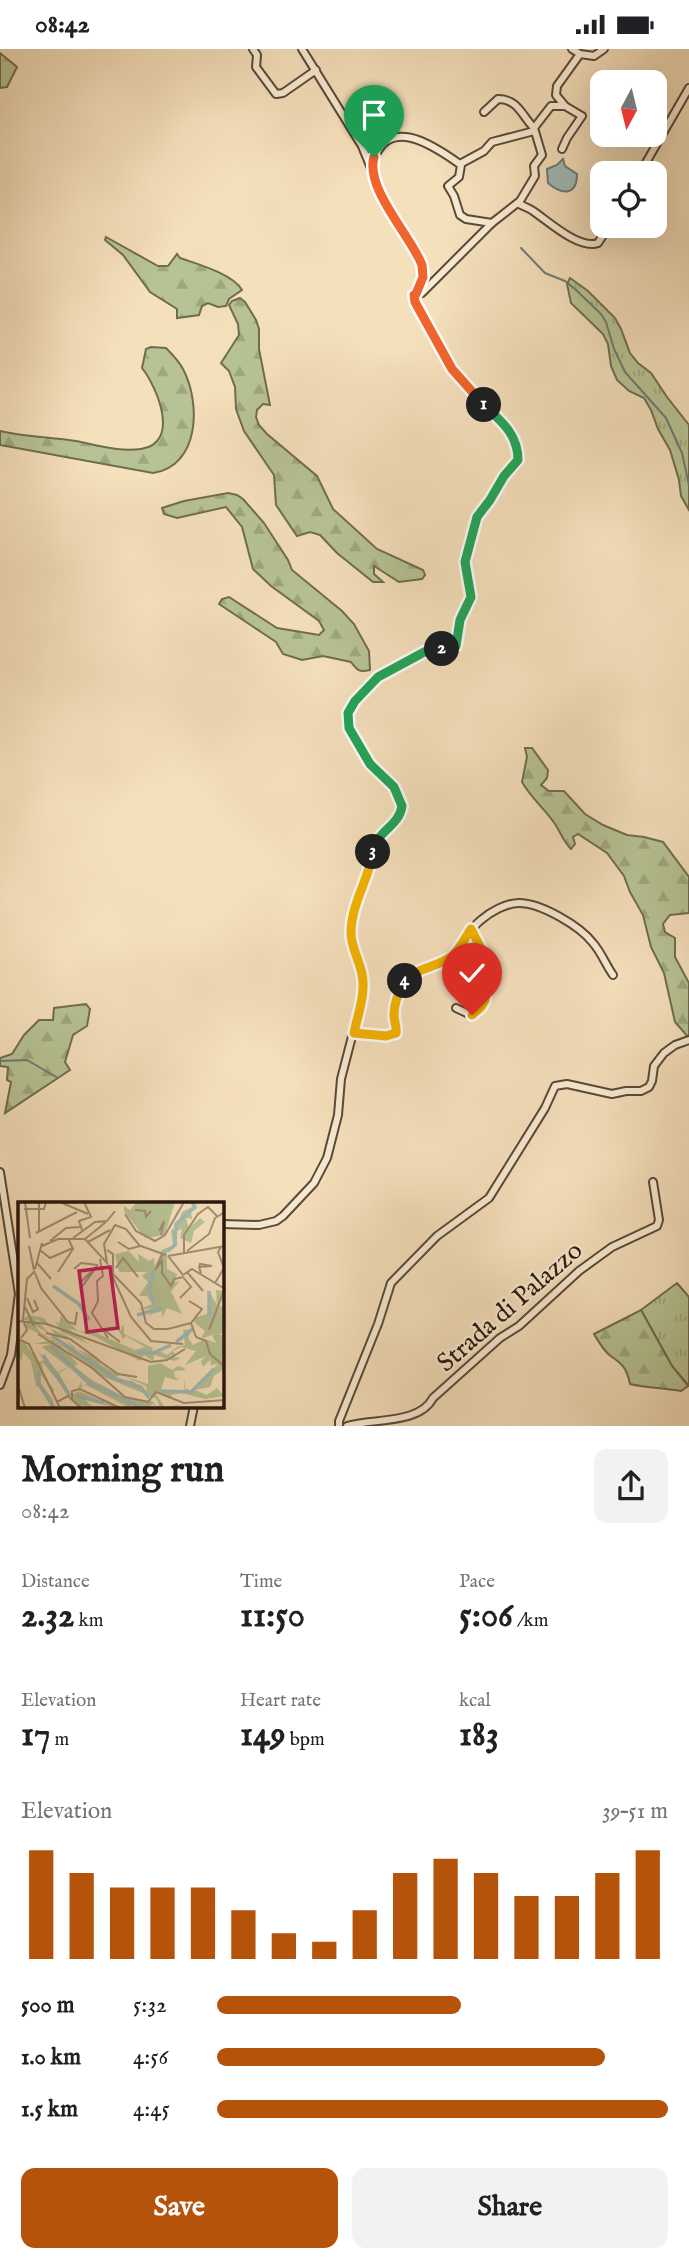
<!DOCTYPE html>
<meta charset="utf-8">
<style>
body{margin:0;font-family:"IM FELL English",serif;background:#f2f2f2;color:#202124;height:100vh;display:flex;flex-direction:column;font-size:26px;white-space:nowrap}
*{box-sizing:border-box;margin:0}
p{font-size:23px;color:#757577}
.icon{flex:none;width:38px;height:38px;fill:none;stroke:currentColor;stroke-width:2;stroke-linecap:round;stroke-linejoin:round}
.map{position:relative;height:1377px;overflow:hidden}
.drawer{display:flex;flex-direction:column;background:#fff;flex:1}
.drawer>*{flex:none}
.needle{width:46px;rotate:187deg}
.tools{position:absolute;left:590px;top:21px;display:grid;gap:14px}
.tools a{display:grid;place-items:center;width:77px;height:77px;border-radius:14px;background:#fff;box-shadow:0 7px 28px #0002;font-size:35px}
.pin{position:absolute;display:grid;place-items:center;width:60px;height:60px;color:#fff;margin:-72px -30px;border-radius:50% 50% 50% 0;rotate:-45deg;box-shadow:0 0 7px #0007}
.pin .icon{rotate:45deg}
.km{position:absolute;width:35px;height:35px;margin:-18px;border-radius:50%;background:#222;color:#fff;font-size:19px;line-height:35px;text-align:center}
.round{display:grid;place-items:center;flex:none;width:74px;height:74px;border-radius:14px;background:#f2f2f2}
.head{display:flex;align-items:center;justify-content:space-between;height:119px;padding:0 21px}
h1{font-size:38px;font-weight:700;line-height:52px}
.metrics{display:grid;grid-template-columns:repeat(3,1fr);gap:10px;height:119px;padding:7px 21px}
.metrics div{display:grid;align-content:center}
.metrics b{font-size:35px;font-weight:700}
.metrics small{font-size:19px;font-weight:400}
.metrics p{font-size:19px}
.chart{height:196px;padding:14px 21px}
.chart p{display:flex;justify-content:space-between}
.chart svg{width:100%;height:126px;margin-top:7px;stroke:#b45309;stroke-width:6}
.button{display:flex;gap:14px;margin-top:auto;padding:14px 21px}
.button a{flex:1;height:80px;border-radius:14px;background:#b45309;color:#fff;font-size:28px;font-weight:700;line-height:80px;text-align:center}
.button a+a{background:#f2f2f2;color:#202124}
ul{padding:0 21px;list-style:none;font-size:23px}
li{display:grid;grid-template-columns:112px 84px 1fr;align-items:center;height:52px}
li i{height:18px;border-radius:9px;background:#b45309}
.status{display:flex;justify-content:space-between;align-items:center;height:49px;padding:0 35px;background:#fff;direction:ltr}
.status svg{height:19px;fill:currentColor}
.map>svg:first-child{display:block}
.grass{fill:url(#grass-tufts);stroke:#706c50;stroke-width:2}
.forest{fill:url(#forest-firs);stroke:#706c50;stroke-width:2}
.water{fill:#9fbbba;stroke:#6f7974;stroke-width:2}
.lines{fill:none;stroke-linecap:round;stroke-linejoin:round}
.stream{stroke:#6f7974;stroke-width:2}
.minor-casing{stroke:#5b4837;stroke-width:10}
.minor{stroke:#f8ebd3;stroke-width:6}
.split-1-casing{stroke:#fff;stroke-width:14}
.split-2-casing{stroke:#fff;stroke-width:14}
.split-3-casing{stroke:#fff;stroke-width:14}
.split-4-casing{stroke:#fff;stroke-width:14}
.split-5-casing{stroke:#fff;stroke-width:14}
.split-1{stroke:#f0652b;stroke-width:9}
.split-2{stroke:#22a559;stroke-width:9}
.split-3{stroke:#22a559;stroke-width:9}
.split-4{stroke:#f5b400;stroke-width:9}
.split-5{stroke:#f5b400;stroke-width:9}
.labels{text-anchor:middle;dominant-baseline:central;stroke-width:5;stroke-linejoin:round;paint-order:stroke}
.street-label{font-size:26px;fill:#28160b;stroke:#f8ebd3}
.inset-river{fill:none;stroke:#9fbbba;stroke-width:3.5}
.inset-road{fill:none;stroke:#a38f75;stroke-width:2}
.view{fill:#c2185b;fill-opacity:0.15;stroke:#c2185b;stroke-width:3.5}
.inset-edge{fill:none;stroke:#28160b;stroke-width:3.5}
</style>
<div class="status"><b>08:42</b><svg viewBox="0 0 49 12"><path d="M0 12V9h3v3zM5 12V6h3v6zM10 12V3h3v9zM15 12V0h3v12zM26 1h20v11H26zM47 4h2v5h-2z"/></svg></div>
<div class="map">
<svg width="689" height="1377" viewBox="0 0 689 1377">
<defs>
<pattern id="grass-tufts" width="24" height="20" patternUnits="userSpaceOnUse" patternTransform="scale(1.75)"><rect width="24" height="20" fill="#b7c394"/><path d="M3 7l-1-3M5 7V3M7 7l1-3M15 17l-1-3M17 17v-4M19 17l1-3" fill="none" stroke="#9da77e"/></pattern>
<pattern id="forest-firs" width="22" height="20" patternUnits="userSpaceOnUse" patternTransform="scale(1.75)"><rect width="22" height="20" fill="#b7c394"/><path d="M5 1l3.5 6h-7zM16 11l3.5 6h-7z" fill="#9da77e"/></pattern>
</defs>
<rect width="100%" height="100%" fill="#f5e0bc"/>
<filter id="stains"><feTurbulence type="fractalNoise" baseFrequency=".00286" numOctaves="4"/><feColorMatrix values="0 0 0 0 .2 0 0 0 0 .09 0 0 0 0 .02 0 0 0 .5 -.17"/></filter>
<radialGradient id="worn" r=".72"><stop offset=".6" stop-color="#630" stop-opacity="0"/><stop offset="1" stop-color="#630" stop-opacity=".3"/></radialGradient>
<g class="grass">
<polygon points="570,229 588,242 615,269 621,280 630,304 638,314 651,324 667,348 689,376 689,461 681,447 679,431 670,401 658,380 651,361 644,349 629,342 617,331 611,317 608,295 603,285 571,254 567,235"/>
<polygon points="677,1234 689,1248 689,1337 672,1317 641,1261"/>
</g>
<g class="forest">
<polygon points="0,4 17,18 7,38 0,39"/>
<path d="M106 188 158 217H168L177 205 180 209C197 215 233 225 242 241L229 250 226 257 218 258 208 254 202 257 199 266 177 269V260L150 243 123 206 105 191Z"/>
<polygon points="240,249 245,253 256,271 259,280 259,300 270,356 263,355 257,361 256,368 259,376 267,385 317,427 333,460 377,500 423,521 425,526 422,530 399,533 374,517 374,525 383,533 373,533 337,504 320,486 310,483 297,487 276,456 274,426 244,382 236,360 235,338 229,322 221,314 239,286 238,275 229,256 232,252"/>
<path d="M151 298 166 299C172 305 179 312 183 320 201 354 200 417 153 424L0 396V382C25 388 50 388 76 392 97 396 118 403 141 400 181 394 157 338 142 319L146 300Z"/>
<path d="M228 444 237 446 243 450 264 474 288 511 292 521 342 562 354 575 369 602 370 621C359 624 357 621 351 613L323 607 302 611 283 605 276 593 219 555 222 550 229 548 277 579 319 586 324 581 319 572 271 537 253 520 242 478 226 458 177 469 164 465 162 459 184 452Z"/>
<path d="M525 699H532L548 721 547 729 541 736 549 742H564L585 765 603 776 627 786 644 788 663 793 689 828V864L670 866 663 875 665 883 675 889V908L689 934V989L675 973 664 924 651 898 643 866 630 843 624 827 607 804 578 785 573 788 575 795 571 800C563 792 561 784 555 775 545 760 531 749 522 733L527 708Z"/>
<polygon points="86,955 90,960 87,977 73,986 65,1013 70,1021 5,1064 11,1033 7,1031 8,1018 0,1017 0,1009 12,1005 24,986 39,971 53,971 54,959"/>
<path d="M641 1261 672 1317 688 1337 681 1342C664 1339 647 1339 630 1335 627 1321 624 1316 612 1308 604 1303 599 1293 594 1285Z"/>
</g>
<path class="water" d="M563 110 565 117 577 125C577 147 562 146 548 134L547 120 557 116Z"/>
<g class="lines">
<g class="stream">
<polyline points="521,199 545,224 565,232 575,240 601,265 606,273 614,300 625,323 666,369 682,404 689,436"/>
<polyline points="0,1012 27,1011 58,1029"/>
</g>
<g class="minor-casing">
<g id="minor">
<polyline points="253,0 257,6 256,18 276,45 283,44 316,21"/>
<polyline points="580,5 594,7 604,0"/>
<path d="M484 63 498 50C518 50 522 67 534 79"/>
<polyline points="378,70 392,88"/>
<polyline points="562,100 567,89 582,67 565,57"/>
<polyline points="460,115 484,102 492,93 534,82"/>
<path d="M372 117C385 64 432 95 461 116L459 128 448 137 454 147 460 166 466 170 492 174"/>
<polyline points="640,124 689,39"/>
<path d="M518 154C522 157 529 159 533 162 548 172 579 201 598 194L609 177"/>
<polyline points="416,245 422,244 492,174 520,152 535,127 534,117 542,106 534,79 551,57 565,57 556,46 557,37 580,5 572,0"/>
<polyline points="456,959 471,966 484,953 489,916 487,907 471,880"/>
<path d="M354 984 384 987 396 984C398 975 394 967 395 958 405 911 429 930 455 904 465 894 469 880 481 871 490 863 506 854 519 854 541 854 580 877 593 894 601 903 606 916 613 926"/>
<polyline points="0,1123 19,1245 11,1306 0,1336"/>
<path d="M222 1175 259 1176 276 1172 283 1167 314 1134 327 1109 338 1066 341 1030 363 945 362 925 350 882 358 846 363 832 367 829 376 793 397 771 402 759 394 739 372 717 350 681 347 673 348 664 354 654 367 637 392 619 430 600H451L455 597 460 571 471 549 465 513 477 468 518 409C517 373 475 351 455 324 439 302 428 277 415 253L414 246 416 245 423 225 419 209 386 156 362 97 302 0"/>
<polyline points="190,1377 194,1357"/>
<polyline points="339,1377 339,1372 378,1275 391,1234 437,1187 489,1149 545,1059 555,1037 567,1035 612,1045 626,1042 641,1042 649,1038 652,1032 654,1017 664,1004 675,996 689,991"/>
<path d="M347 1377C372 1369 419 1376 433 1349L500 1289 519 1277 579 1222 612 1198 657 1177 659 1171 653 1133"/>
</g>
</g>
<use href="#minor" class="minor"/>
</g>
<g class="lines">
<g class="split-1-casing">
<path id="split-1" d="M374 108C365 140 411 187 422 216L423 228 416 245 414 246 415 253 452 320 484 356"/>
</g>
<g class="split-2-casing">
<path id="split-2" d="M442 600H452L456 597 460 571 471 548 465 513 477 468 490 451 504 427 518 411C518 385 501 372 484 356"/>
</g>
<g class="split-3-casing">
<path id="split-3" d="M373 803C377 781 399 778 402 757L394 738 370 715 349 679 348 664 355 652 378 628 428 601 442 600"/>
</g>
<g class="split-4-casing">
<path id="split-4" d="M373 803C369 830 352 853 351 882 350 896 359 910 362 925 366 944 358 965 354 984L386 987 396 984C397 977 394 973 394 966 394 954 399 942 405 932"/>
</g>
<g class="split-5-casing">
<path id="split-5" d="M405 932C416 919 437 918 451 908 460 900 465 889 471 880L489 915 485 951 481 958 472 966"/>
</g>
<use href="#split-1" class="split-1"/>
<use href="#split-2" class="split-2"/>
<use href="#split-3" class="split-3"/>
<use href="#split-4" class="split-4"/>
<use href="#split-5" class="split-5"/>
</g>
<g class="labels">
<g class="street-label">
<text transform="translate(510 1258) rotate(-41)">Strada di Palazzo</text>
</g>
</g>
<g transform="translate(18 1153)">
<rect width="206" height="206" fill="#f5e0bc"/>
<path d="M119 0H157L147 33 127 36 106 9V4L112 8Z" fill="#b7c394"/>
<path d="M172 0 179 6 173 10 174 17 168 16 171 26 182 16 187 20 176 29 173 41 162 36 164 27 158 29 159 44 149 50V67L159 72 157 80 162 79 153 89 164 112 149 106 144 116V109L129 114 141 106 120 108 134 102 129 94H121L130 80 124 74 129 70H101L97 52 111 49 121 60 120 52 131 59 136 56 137 65 144 48 155 43 153 28 158 26 164 10 176 4ZM198 88 206 89 201 105 206 103V130L201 133H206V167L196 174 192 185 177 188 189 193 199 186 206 194 187 197 164 191 153 193 155 197 136 189 147 206 159 203 167 206H142L139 197 84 174 40 141 60 162 56 164 74 178 107 195 134 199 140 206 134 202 132 206 114 203 112 206 68 183 60 187 63 179 64 184 69 182 51 165 41 171 53 193 61 189 99 206 66 197 76 206 63 203V206L24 160 25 174 36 187V190L23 173 19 176 35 198V206L26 188 18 184 13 159 5 150 4 160 0 151V138H5L20 160 26 158 19 148 40 170 50 165 24 145 32 142H16L34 138 7 125 10 118 0 119 12 113 26 116 34 127 51 135 46 136 54 145 78 155 83 163 101 173 97 177 115 179 129 191 128 184 106 174 130 182V164L142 161 154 168 160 164 164 166 160 162 168 168 156 169 157 176H162L158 178 147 175 143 188H167L166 185 167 177V186L173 189 200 162 192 163 193 157 185 165 183 159 188 154 167 163 178 149 163 145 155 149 158 153 150 154 163 156 156 159 136 153 135 159 126 153 122 159 76 134 49 126 71 142 43 130 37 118 41 122 43 113 60 129 78 131 117 148 127 145 108 134 105 137 99 125 104 129 103 125 106 123V132L135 146 133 150 160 139 140 148 149 153 159 145 167 143 165 128 174 127 170 136 175 143 187 137 198 141 194 133 183 137 187 129 175 119 178 112 183 109 179 115 192 111V91L199 103ZM16 116 32 125 37 133 44 135 69 155 68 157 22 130 18 124 33 133Z" fill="#b7c394" fill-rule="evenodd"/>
<path class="inset-river" d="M150 49 157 43 158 22 177 5 174 0M35 84 61 102 71 118M136 100 131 88 136 68M119 113 144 106M191 114V89M34 134 98 177 123 185 131 196M158 140 175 127M33 144 70 180 124 206M119 150 135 151 153 143M25 153 52 194M21 169V182L36 206M143 189 173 190 196 167M58 194 86 201"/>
<path class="inset-road" d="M7 0 12 36M21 0V29M42 0 70 12M6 7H26L28 0M117 8 127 9 128 15 133 9M107 12 118 29 137 39 147 33 166 0M64 28 61 19 73 15 66 0M141 29 146 19 143 33M18 31 59 10M55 36 77 20 89 19 97 9M67 37 88 20M32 39 48 26 62 25M70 40 92 28M100 40 111 47 122 44M120 43 148 53M11 44 16 68M24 44 40 37H67L89 61 86 42 97 23 108 27 122 44M22 48 32 56 55 46M89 48 95 52V72L123 101 128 121 136 127H150L173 121 178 135 188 139 192 152 207 165M169 49 191 32 197 16 207 10M145 51 137 68 144 59V71L153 84 156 77 165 75M166 52V33L180 12 190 5 199 14M150 54 165 73 174 67 207 87M150 54 207 44M82 57 85 74 79 79 80 99 74 111 90 136M19 61 33 77M181 65 194 64 182 62 181 65 183 71M98 66 105 56 120 75M17 67 24 41M56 67 63 61 80 63M92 69 113 115 133 139 165 142M40 70 55 47 50 36M169 70 185 89M17 71 23 86 50 120 57 122 59 110M64 79 80 63M197 81 206 66 200 50 203 45M63 86 77 67M9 96 15 110 20 107 16 98M162 96 173 85 165 75M171 99 184 107 173 121M7 105 16 124M0 119 29 122 133 160 149 158 167 147M85 127 102 140M191 128 207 86M28 131 52 137 81 158M20 132 74 166 107 195 130 200 138 190 166 201 207 198M3 136 9 128 5 118 9 77 17 69M0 137 11 142 42 206M80 158 100 172 119 175M0 183 7 206M54 197V189L62 187 102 206M39 200 50 194 63 206"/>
<path class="view" d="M92 65 100 126 69 130 61 69Z"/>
<rect width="206" height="206" class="inset-edge"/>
</g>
<rect width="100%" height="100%" filter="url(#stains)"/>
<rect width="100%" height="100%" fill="url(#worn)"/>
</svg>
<div class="tools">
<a><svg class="needle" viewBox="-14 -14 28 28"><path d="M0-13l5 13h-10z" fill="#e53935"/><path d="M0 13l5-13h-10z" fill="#757577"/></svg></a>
<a><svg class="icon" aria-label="locate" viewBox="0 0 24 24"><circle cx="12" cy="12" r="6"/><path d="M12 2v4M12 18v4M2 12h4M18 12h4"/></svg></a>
</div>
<div class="pin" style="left:374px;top:108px;background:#1e9e55"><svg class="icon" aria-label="arrive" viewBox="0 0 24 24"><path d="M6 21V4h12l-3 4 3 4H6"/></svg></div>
<div class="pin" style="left:472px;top:966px;background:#d93025"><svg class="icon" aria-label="check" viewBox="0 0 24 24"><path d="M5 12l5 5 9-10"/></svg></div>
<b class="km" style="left:484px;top:356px">1</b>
<b class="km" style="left:442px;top:600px">2</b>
<b class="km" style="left:373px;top:803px">3</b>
<b class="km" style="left:405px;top:932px">4</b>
</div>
<section class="drawer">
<div class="head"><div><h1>Morning run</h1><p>08:42</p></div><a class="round"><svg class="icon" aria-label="share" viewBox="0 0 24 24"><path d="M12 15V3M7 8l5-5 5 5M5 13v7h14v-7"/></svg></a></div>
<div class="metrics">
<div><p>Distance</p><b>2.32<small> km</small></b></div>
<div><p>Time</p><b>11:50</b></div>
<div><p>Pace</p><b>5:06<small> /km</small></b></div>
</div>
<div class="metrics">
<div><p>Elevation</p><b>17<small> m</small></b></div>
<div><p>Heart rate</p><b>149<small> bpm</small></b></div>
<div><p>kcal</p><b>183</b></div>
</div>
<div class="chart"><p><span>Elevation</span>39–51 m</p>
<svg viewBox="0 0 160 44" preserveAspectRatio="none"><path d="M5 44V6M15 44V14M25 44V19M35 44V19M45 44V19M55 44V27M65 44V35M75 44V38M85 44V27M95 44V14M105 44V9M115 44V14M125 44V22M135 44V22M145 44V14M155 44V6"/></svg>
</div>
<ul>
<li><b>500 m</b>5:32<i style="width:54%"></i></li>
<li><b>1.0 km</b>4:56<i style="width:86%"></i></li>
<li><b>1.5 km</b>4:45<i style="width:100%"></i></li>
</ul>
<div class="button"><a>Save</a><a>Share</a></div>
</section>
